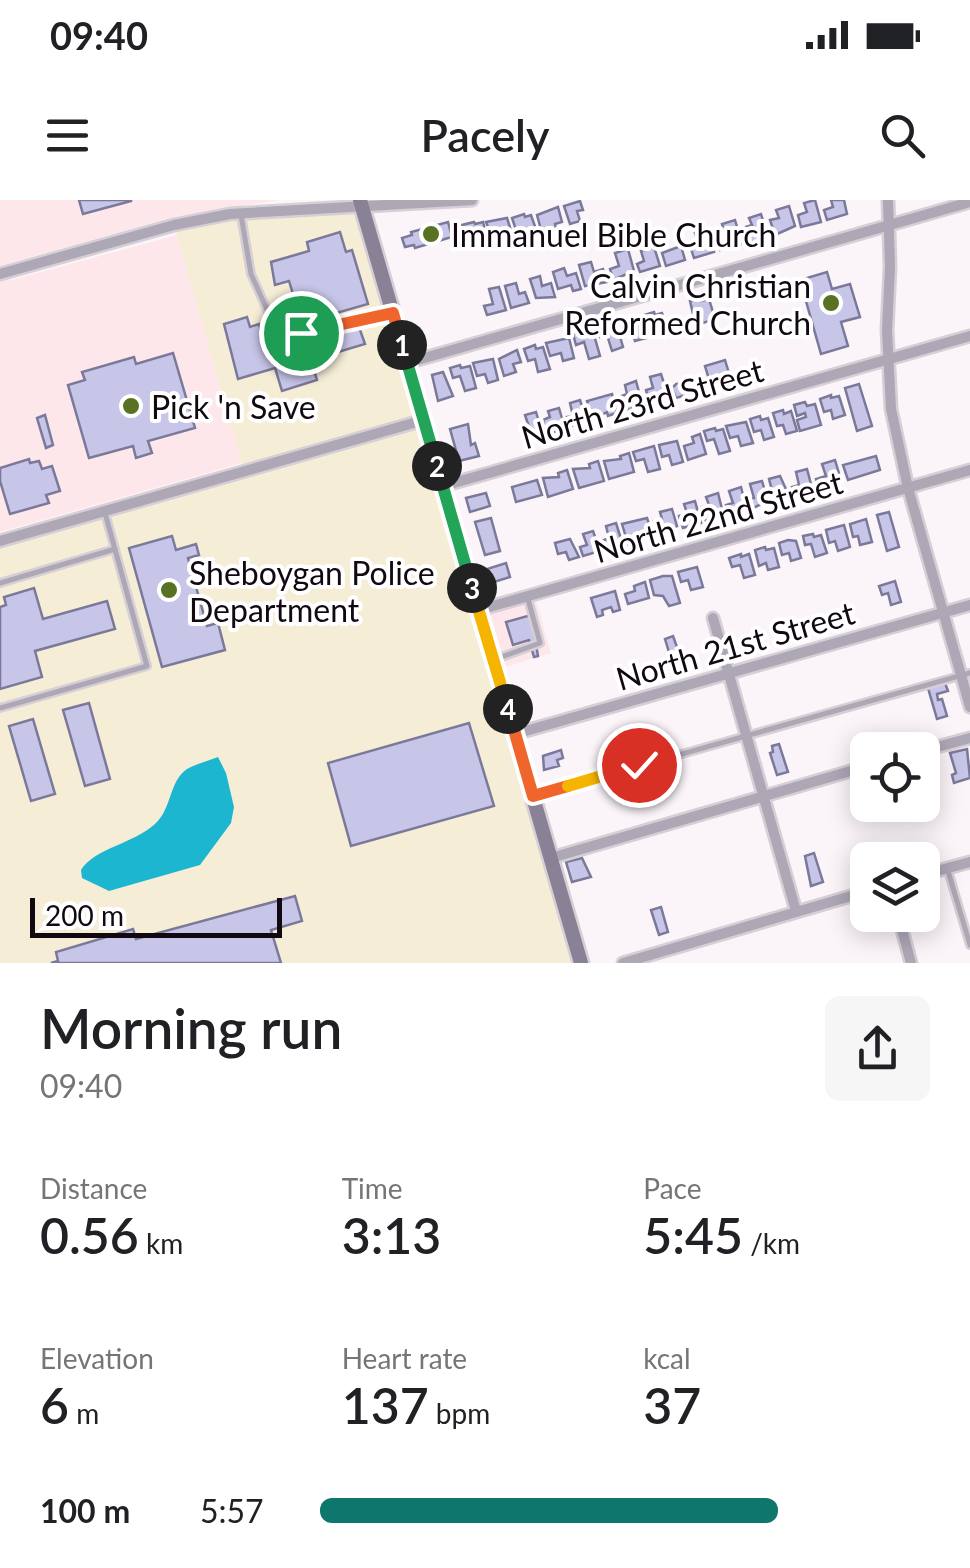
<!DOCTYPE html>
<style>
body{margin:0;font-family:Lato,sans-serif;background:#f6f6f6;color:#202124;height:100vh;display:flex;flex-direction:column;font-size:38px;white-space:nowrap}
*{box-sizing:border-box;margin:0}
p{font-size:32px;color:#757577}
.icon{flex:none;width:55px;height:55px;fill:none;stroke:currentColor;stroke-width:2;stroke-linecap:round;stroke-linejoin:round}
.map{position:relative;height:763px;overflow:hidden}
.sheet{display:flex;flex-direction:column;background:#fff;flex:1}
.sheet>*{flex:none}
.fabs{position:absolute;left:850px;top:532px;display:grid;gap:20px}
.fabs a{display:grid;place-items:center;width:90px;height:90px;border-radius:15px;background:#fff;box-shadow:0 5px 25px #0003;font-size:50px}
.scale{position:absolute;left:30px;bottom:25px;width:252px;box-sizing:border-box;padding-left:10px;border:5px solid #110811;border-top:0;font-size:28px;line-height:35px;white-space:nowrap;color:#110811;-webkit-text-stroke:8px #fff;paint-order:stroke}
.pin{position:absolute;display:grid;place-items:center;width:85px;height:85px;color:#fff;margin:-42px;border:5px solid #fff;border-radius:50%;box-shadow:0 2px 10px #0007}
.km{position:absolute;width:50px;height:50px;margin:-25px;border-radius:50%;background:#222;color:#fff;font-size:28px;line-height:50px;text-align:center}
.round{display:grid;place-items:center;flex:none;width:105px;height:105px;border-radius:15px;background:#f6f6f6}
.summary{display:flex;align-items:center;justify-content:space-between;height:170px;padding:0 40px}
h1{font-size:55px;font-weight:600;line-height:75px}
.metrics{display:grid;grid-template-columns:repeat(3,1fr);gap:15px;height:170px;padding:10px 40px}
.metrics div{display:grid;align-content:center}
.metrics b{font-size:50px;font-weight:600}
.metrics small{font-size:28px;font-weight:400}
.metrics p{font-size:28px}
ul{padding:0 40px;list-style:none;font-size:32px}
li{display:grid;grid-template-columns:160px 120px 1fr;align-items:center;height:75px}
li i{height:25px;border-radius:12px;background:#0f766e}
.status{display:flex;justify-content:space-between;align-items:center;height:70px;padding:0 50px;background:#fff;direction:ltr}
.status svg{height:28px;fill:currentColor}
header{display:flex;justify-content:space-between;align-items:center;height:130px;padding:0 40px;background:#fff;font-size:45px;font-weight:600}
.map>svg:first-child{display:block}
.commercial{fill:#fde7eb}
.industrial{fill:#f6edd7}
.water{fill:#1cb6d1}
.building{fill:#c8c6e8;stroke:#7b7999;stroke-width:2.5}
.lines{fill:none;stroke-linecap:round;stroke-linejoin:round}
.lane-casing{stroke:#d6cfd5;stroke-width:10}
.street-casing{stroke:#d6cfd5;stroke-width:15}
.secondary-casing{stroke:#d6cfd5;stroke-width:19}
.lane{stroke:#ada7b6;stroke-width:5}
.street{stroke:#ada7b6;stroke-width:10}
.secondary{stroke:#898196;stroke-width:14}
.split-1-casing{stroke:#fff;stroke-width:20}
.split-2-casing{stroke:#fff;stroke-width:20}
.split-3-casing{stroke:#fff;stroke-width:20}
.split-4-casing{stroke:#fff;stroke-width:20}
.split-5-casing{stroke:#fff;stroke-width:20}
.split-6-casing{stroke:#fff;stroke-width:20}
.split-1{stroke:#f0652b;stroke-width:12}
.split-2{stroke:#22a559;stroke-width:12}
.split-3{stroke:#22a559;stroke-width:12}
.split-4{stroke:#f5b400;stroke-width:12}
.split-5{stroke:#f0652b;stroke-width:12}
.split-6{stroke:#f5b400;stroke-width:12}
.poi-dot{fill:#587123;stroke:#fff;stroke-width:4}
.labels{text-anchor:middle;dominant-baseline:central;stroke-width:8;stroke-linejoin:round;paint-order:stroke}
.poi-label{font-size:32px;fill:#110811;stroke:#fff;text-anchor:start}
.street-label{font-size:32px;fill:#110811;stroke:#fff}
</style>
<div class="status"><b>09:40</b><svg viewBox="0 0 49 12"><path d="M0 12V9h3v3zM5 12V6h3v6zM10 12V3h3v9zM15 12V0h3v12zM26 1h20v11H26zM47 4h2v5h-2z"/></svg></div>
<header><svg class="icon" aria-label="menu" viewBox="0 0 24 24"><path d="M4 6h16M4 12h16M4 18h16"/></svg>Pacely<svg class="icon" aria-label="search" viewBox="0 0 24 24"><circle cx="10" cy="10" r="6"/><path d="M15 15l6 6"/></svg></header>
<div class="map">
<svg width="970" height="763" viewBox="0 0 970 763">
<rect width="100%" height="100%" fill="#fbf5fa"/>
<g class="commercial">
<polygon points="0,0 279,0 170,18 3,65 8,81 177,35 242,263 0,332"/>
<polygon points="534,394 551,453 496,470 479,410"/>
</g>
<polygon class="industrial" points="362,7 581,763 0,763 0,341 244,271 174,25 199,19"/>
<path class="water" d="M218 557 226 573 234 607 231 623 200 665 109 691 82 678 81 670C95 648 133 644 155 624 172 609 169 581 187 569 196 564 208 561 218 557Z"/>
<g class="building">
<polygon points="79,0 131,0 131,1 83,14"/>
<polygon points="815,0 821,22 801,27 798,15 807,12 804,3"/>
<polygon points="831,0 844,0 847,14 827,20 824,10 833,7"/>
<polygon points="580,1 583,10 577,11 580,21 570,24 564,6"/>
<polygon points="789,6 795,26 775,35 770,20 779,18 776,10"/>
<polygon points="558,7 562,22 555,24 557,33 543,37 537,15"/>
<polygon points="524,14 525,17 531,15 538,35 526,39 523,31 517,33 512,18"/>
<polygon points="761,14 768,37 746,44 742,28 752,25 749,18"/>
<polygon points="507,18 514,40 502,44 498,33 491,35 486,22"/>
<polygon points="735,20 742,44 720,50 716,37 725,34 722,24"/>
<polygon points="448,22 452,37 415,48 414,45 405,47 402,38 412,35 411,32"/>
<polygon points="474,22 475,24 483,22 489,44 476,48 473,36 466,38 462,25"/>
<polygon points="707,30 714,52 694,58 691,49 699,47 695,33"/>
<polygon points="340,32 346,52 352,50 368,104 302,123 289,81 275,85 271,62 309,51 307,42"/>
<polygon points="681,46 685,60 666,66 662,53"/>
<polygon points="654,47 660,66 640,72 637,64 644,61 641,51"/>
<polygon points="628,49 634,71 613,80 610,69 619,66 615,53"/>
<polygon points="591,62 594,72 603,69 607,82 585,86 579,65"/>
<polygon points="564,68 567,76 576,73 581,89 573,91 571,85 558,89 553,72"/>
<polygon points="827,72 832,89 850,84 860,117 841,122 848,146 821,154 800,80"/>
<polygon points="540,76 542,86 551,83 555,97 536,98 530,79"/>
<polygon points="516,83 519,94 525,92 529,103 511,108 505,86"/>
<polygon points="499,87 506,110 487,115 484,106 493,104 489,89"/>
<polygon points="701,98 701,101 709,99 715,119 703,123 700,112 693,114 690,101"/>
<polygon points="654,112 655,115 662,113 668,132 658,135 655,127 648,129 644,115"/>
<polygon points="247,117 250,127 259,124 268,154 359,127 365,144 311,160 317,180 282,191 275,168 238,179 224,124"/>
<polygon points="633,117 641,118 646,138 635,141 631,128 625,129 623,120"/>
<polygon points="607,125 608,128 617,126 623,147 612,151 607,135 600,137 597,128"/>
<polygon points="592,128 600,156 589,159 584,142 576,145 573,134"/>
<polygon points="569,138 574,158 563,161 561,153 550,156 546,143"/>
<polygon points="535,145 536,149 543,147 550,169 538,172 535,159 528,161 524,149"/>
<polygon points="517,150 521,162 513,164 516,172 504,176 499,159"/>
<polygon points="173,153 195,228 148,241 152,253 136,258 133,246 89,258 68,185 85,180 82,172 134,157 136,164"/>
<polygon points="493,159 498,180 488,183 485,174 477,176 473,163"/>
<polygon points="725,160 731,180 711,186 705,166"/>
<polygon points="460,165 461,168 470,166 476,188 465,191 460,176 453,178 450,168"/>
<polygon points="443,172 453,196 438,201 432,175"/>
<polygon points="661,174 668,196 650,204 646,190 653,188 650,177"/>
<polygon points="697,177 698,180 703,179 706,189 676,198 672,188 676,184"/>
<polygon points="636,181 642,203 624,212 619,197 627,194 625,185"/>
<polygon points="859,184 872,226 857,231 845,188"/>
<polygon points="612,194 617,213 608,216 607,212 592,220 587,201"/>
<polygon points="831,195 831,198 839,196 845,215 833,219 831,210 824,212 820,199"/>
<polygon points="580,200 586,219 569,227 567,217 573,216 570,203"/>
<polygon points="805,202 807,206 815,204 821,225 800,231 797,220 806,217 805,213 797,216 794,205"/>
<polygon points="559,208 565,229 546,234 543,220 550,217 548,211"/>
<polygon points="783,210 784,214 791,211 797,231 786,234 783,225 777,226 773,213"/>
<polygon points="536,212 542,232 525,240 522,229 529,227 525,215"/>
<polygon points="45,215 53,245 46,248 37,218"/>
<polygon points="760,216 761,220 768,218 774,237 764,240 761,230 754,232 750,219"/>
<polygon points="746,222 753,243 741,246 738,236 730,238 726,226"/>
<polygon points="468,224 471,245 475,243 479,256 459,261 450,229"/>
<polygon points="715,228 716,231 723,229 730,251 719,254 714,239 707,241 704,231"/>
<polygon points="700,234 706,254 688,260 684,246 694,243 692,237"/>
<polygon points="677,241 683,262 672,265 669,255 662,257 659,245"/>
<polygon points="654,246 660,269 648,272 644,259 636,261 633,252"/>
<polygon points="629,253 634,272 609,279 604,261 621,259 620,256"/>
<polygon points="876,256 880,270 848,280 843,265"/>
<polygon points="29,259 30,263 39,261 42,269 52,266 60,291 46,295 49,303 10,314 0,281 0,268"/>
<polygon points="835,260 841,280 819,289 816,279 826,276 822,264"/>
<polygon points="598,261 604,281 579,288 573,269 590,268 589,264"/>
<polygon points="807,269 812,288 805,289 807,294 795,297 792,287 799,285 796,272"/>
<polygon points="567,270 573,289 548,297 543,278 559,277 558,273"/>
<polygon points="780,276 790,298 775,302 769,279"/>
<polygon points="537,280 542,295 516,302 512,287"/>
<polygon points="762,281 768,301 751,309 748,299 754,298 750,284"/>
<polygon points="741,287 746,307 729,315 726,305 733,303 729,291"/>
<polygon points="486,293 490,306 470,312 466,298"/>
<polygon points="718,293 723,313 706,321 702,307 709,305 706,297"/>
<polygon points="695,301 701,323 683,328 679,316 687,313 684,304"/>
<polygon points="672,309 677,326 659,335 654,321 662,319 660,312"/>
<polygon points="889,312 899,347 887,351 877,315"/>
<polygon points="491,318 500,351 485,355 475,322"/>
<polygon points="647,318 653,336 636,337 638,341 628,344 622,324"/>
<polygon points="866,319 872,342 860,345 858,336 853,337 850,324"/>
<polygon points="616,323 622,342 605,350 602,341 609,338 606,326"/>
<polygon points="844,325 850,347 838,351 835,341 829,343 826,330"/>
<polygon points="593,331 600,351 583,356 580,347 587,345 583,334"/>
<polygon points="813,334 814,337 821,335 827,353 815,357 811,344 805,345 803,336"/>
<polygon points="172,336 176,350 196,344 199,355 188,358 207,426 218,423 225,450 162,467 129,348"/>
<polygon points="570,339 579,357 569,360 566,352 558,354 555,343"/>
<polygon points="788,340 796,341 801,358 791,361 789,353 782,355 779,343"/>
<polygon points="765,347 766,350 774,348 779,367 768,370 766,363 759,366 755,350"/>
<polygon points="741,354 741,357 749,354 755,375 744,378 740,365 732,367 729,358"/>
<polygon points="506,363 510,377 491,383 487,369"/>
<polygon points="697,367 703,387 691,390 688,380 681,382 678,372"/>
<polygon points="663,376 672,376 680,403 669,406 663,396 654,395 650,380"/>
<polygon points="895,381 901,402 891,405 888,393 882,395 879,386"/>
<polygon points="645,382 649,398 628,404 625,394 635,391 634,386"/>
<polygon points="34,388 43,419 107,401 115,429 35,451 42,477 0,489 0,407 6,405 4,397"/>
<polygon points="615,391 620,410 613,412 611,407 602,410 603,415 597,417 591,398"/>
<polygon points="531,415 538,456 534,457 529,440 513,445 506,422"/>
<polygon points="673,436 678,450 682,449 687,464 679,466 677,460 672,462 665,439"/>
<polygon points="945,483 948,491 937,494 938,500 942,499 947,516 937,519 928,488"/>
<polygon points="89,503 110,579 85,586 63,510"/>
<polygon points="33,519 55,594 31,601 9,526"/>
<polygon points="469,523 494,606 351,646 328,563"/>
<polygon points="779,544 788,572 777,575 770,553 773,552 772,546"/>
<polygon points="967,549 970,578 954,583 952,575 956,573 950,553"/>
<polygon points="561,550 563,558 557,560 559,566 544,570 543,556"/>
<polygon points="814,653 823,682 811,686 805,656"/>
<polygon points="582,658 591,677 572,682 566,662"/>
<polygon points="295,696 302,721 271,730 281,763 51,763 58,761 56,752 133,729 136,739"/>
<polygon points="661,707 668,732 659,735 651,710"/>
</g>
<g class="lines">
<g class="lane-casing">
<g id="lane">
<polyline points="241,15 251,74 278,134 301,133 390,114"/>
<polyline points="0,383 115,349"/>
<polyline points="496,459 540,443 528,399"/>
<polyline points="0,508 147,466 105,313"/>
<polyline points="536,595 970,473"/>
<polyline points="948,671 970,745"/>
</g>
</g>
<g class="street-casing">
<g id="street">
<polyline points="888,0 890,67 887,130 891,209 908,288 970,507"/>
<polyline points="0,74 174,25 230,14 472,0"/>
<polyline points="407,163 970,2"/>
<polyline points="443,286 970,136"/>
<polyline points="0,341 424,220"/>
<polyline points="479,410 970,270"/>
<polyline points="713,418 796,711"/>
<polyline points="515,534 970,405"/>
<polyline points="922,551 970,538"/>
<polyline points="551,658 868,566"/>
<polyline points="922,675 970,662"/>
<polyline points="898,715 911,763"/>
<polyline points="623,763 868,691"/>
</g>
</g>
<g class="secondary-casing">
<polyline id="secondary" points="360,0 581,763"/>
</g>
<use href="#lane" class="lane"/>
<use href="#street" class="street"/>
<use href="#secondary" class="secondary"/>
</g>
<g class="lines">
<g class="split-1-casing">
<polyline id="split-1" points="301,133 393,113 402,145"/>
</g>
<g class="split-2-casing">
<polyline id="split-2" points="402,145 437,266"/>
</g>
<g class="split-3-casing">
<polyline id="split-3" points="437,266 472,388"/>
</g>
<g class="split-4-casing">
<polyline id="split-4" points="472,388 508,509"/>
</g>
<g class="split-5-casing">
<polyline id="split-5" points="508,509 533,596 568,586"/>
</g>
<g class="split-6-casing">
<polyline id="split-6" points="568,586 639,565"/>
</g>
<use href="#split-1" class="split-1"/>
<use href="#split-2" class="split-2"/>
<use href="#split-3" class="split-3"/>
<use href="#split-4" class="split-4"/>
<use href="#split-5" class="split-5"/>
<use href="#split-6" class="split-6"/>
</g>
<g class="poi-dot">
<circle cx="431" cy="34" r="10"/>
<circle cx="831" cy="103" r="10"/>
<circle cx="131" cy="206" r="10"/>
<circle cx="169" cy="390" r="10"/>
</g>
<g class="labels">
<g class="poi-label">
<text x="451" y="34">Immanuel Bible Church</text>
<text x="811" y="85" text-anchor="end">Calvin Christian<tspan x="811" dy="37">Reformed Church</tspan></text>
<text x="151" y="206">Pick 'n Save</text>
<text x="189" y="372">Sheboygan Police<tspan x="189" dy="37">Department</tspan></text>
</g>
<g class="street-label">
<text transform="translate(642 203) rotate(-16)">North 23rd Street</text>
<text transform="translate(718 316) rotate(-16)">North 22nd Street</text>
<text transform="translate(735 445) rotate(-16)">North 21st Street</text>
</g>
</g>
</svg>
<div class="fabs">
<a><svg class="icon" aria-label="locate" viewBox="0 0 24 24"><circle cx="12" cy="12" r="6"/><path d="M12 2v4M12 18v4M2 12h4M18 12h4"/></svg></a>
<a><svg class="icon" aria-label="layers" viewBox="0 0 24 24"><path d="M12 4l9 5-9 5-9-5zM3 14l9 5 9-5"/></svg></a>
</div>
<div class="scale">200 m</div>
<div class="pin" style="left:301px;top:133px;background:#1e9e55"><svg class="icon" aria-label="arrive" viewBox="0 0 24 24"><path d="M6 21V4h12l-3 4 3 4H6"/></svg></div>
<div class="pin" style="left:639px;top:565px;background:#d93025"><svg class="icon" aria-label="check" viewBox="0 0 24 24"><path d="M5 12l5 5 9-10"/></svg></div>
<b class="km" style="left:402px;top:145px">1</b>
<b class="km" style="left:437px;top:266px">2</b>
<b class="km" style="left:472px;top:388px">3</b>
<b class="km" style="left:508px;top:509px">4</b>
</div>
<section class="sheet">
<div class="summary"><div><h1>Morning run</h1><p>09:40</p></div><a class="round"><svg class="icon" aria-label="share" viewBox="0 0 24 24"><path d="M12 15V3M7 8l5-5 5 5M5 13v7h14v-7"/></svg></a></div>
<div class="metrics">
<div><p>Distance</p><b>0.56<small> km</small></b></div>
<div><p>Time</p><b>3:13</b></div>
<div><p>Pace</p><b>5:45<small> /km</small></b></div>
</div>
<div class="metrics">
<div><p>Elevation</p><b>6<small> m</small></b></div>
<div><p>Heart rate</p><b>137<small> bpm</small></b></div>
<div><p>kcal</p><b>37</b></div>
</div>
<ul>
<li><b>100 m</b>5:57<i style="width:75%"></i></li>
</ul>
</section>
